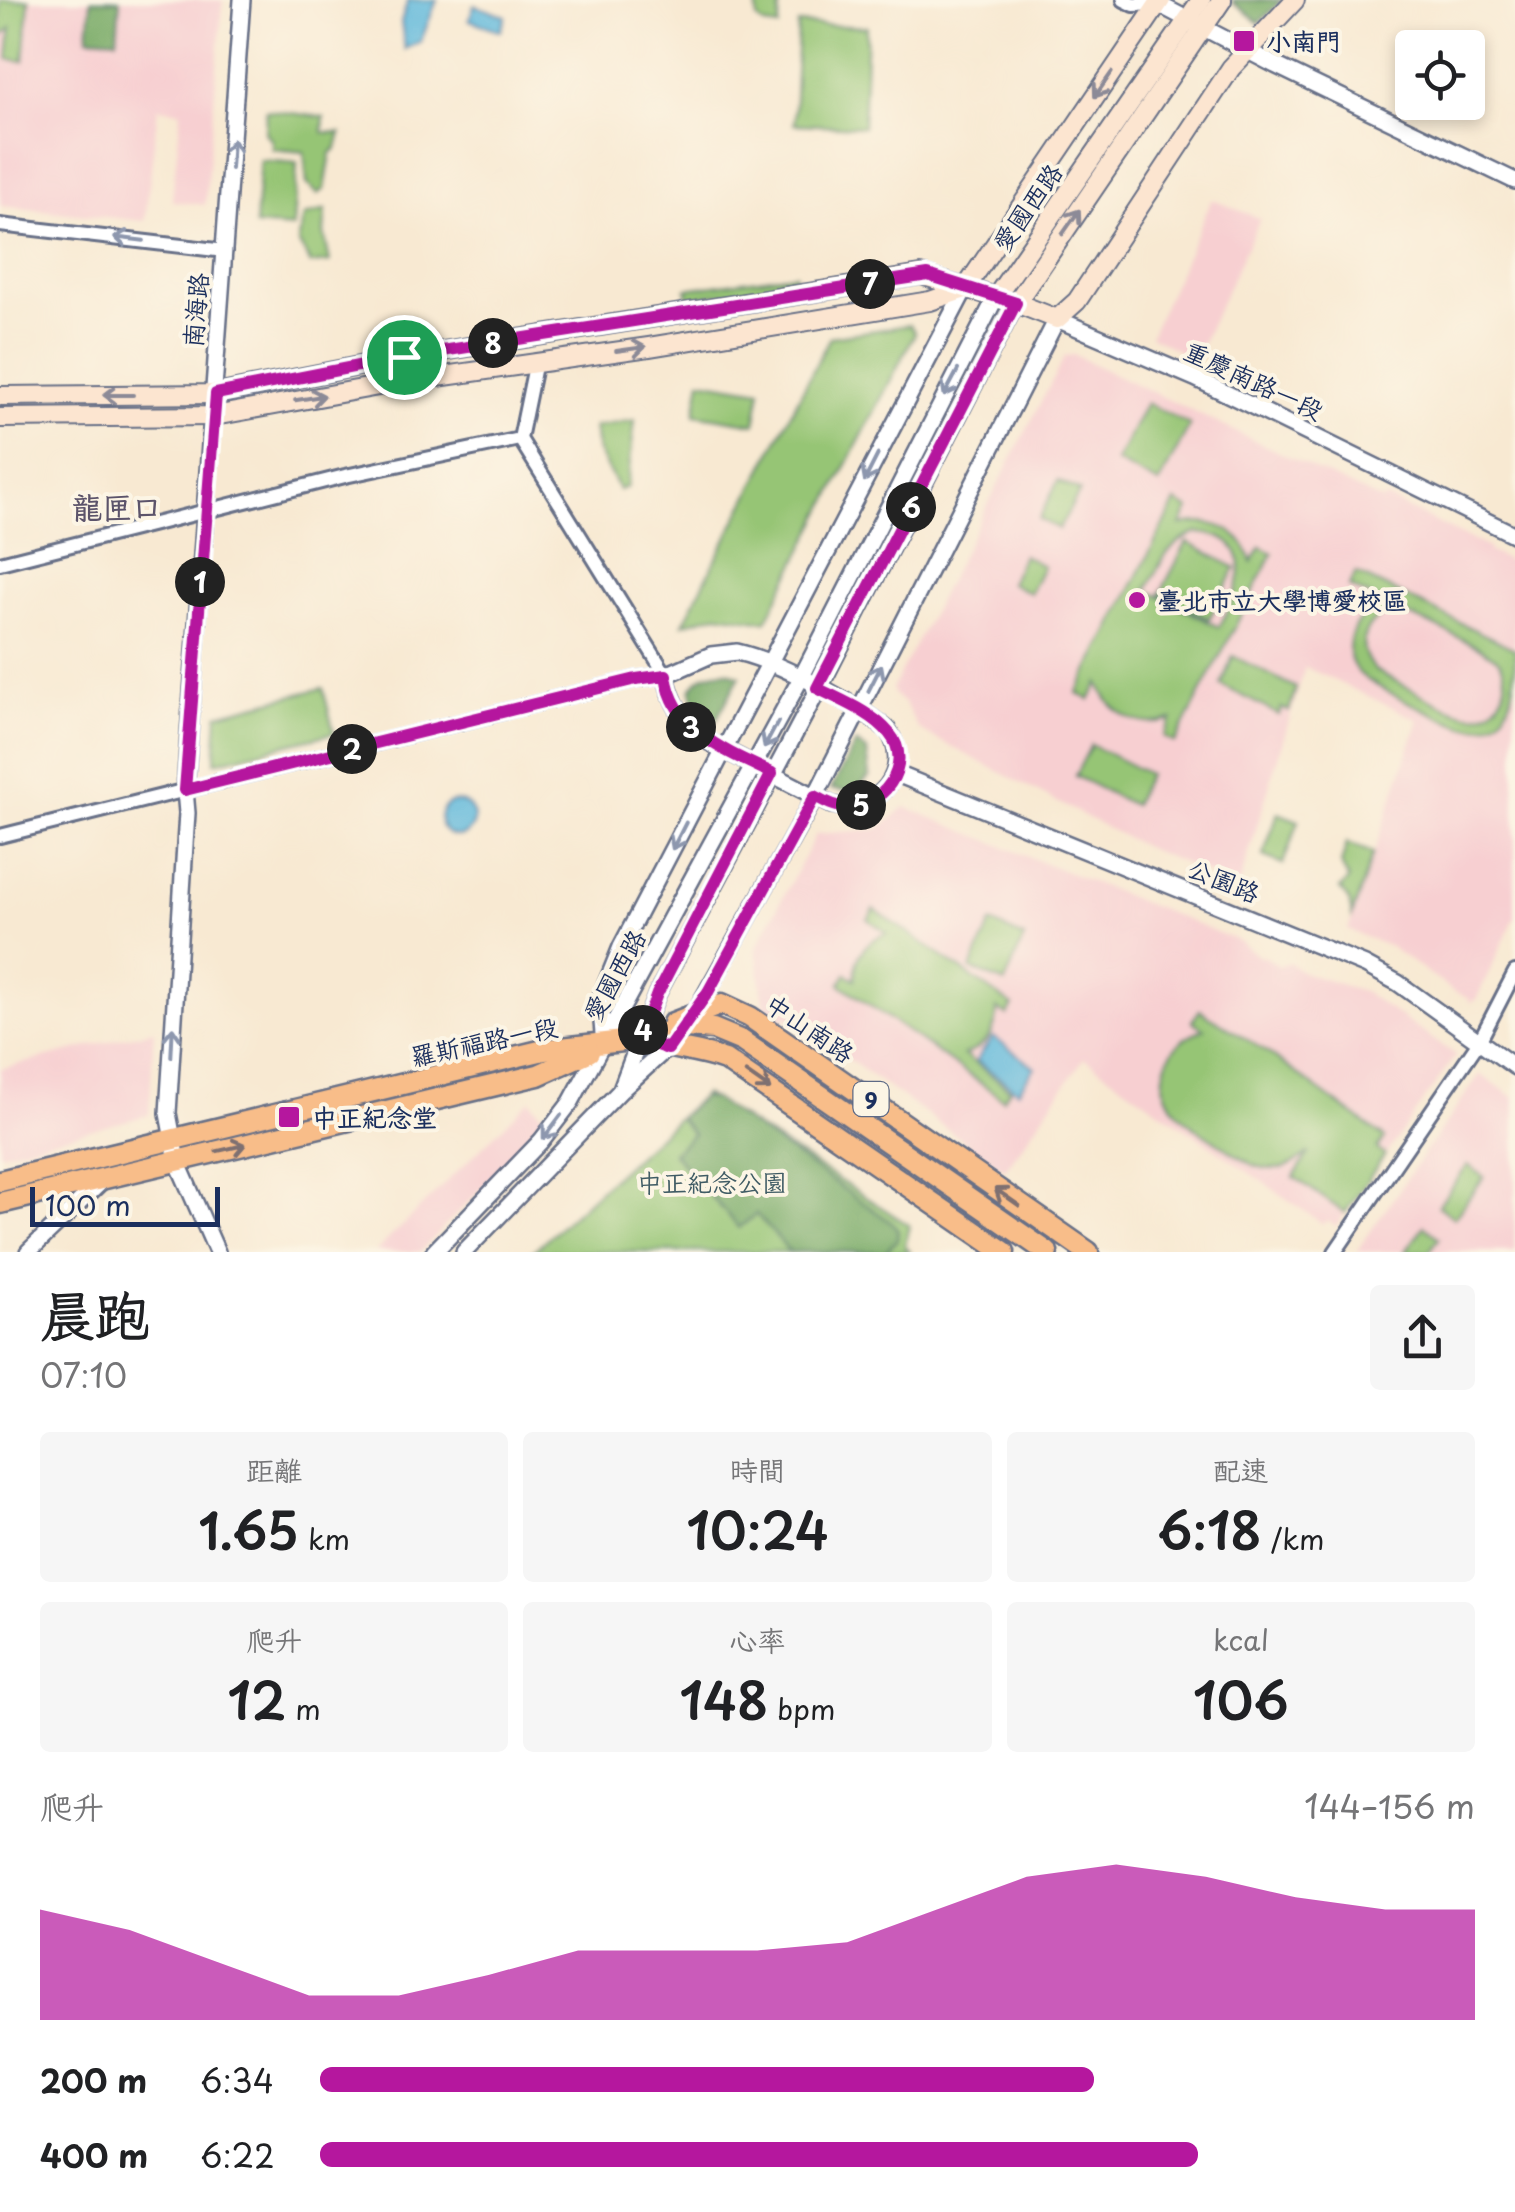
<!DOCTYPE html>
<html lang="zh-TW">
<meta charset="utf-8">
<style>
body{margin:0;font-family:"Playpen Sans","LXGW WenKai TC",sans-serif;background:#f6f6f6;color:#202124;height:100vh;display:flex;flex-direction:column;font-size:38px;white-space:nowrap}
*{box-sizing:border-box;margin:0}
p{font-size:32px;color:#757577}
.icon{flex:none;width:55px;height:55px;fill:none;stroke:currentColor;stroke-width:2;stroke-linecap:round;stroke-linejoin:round}
.map{position:relative;height:1252px;overflow:hidden}
.drawer{display:flex;flex-direction:column;background:#fff;flex:1}
.drawer>*{flex:none}
.tools{position:absolute;left:1395px;top:30px;display:grid;gap:20px}
.tools a{display:grid;place-items:center;width:90px;height:90px;border-radius:10px;background:#fff;box-shadow:0 5px 15px #0003;font-size:50px}
.scale{position:absolute;left:30px;bottom:25px;width:190px;box-sizing:border-box;padding-left:10px;border:5px solid #1b2f5e;border-top:0;font-size:28px;line-height:35px;white-space:nowrap;color:#1b2f5e;-webkit-text-stroke:8px #fcf5e5;paint-order:stroke}
.pin{position:absolute;display:grid;place-items:center;width:85px;height:85px;color:#fff;margin:-42px;border:5px solid #fff;border-radius:50%;box-shadow:0 2px 10px #0007}
.km{position:absolute;width:50px;height:50px;margin:-25px;border-radius:50%;background:#222;color:#fff;font-size:28px;line-height:50px;text-align:center}
.round{display:grid;place-items:center;flex:none;width:105px;height:105px;border-radius:10px;background:#f6f6f6}
.overview{display:flex;align-items:center;justify-content:space-between;height:170px;padding:0 40px}
h1{font-size:55px;font-weight:600;line-height:75px}
.figures{display:grid;grid-template-columns:repeat(3,1fr);gap:15px;height:170px;padding:10px 40px}
.figures div{display:grid;align-content:center;border-radius:10px;background:#f6f6f6;text-align:center}
.figures b{font-size:50px;font-weight:600}
.figures small{font-size:28px;font-weight:400}
.figures p{font-size:28px}
.chart{height:280px;padding:20px 40px}
.chart p{display:flex;justify-content:space-between}
.chart svg{width:100%;height:180px;margin-top:10px;fill:#b5179e;opacity:.7}
ul{padding:0 40px;list-style:none;font-size:32px}
li{display:grid;grid-template-columns:160px 120px 1fr;align-items:center;height:75px}
li i{height:25px;border-radius:12px;background:#b5179e}
.map>svg:first-child{display:block}
.built{fill:#f7cfd1}
.green{fill:#96c574;stroke:#587a69;stroke-width:2.5;fill-rule:evenodd}
.forest{fill:#78aa66;stroke:#4a6c62;stroke-width:2.5}
.water{fill:#5eb8db;stroke:#3c749c;stroke-width:2.5}
.lines{fill:none;stroke-linecap:round;stroke-linejoin:round}
.minor-casing{stroke:#687087;stroke-width:18}
.tertiary-casing{stroke:#687087;stroke-width:20}
.secondary-casing{stroke:#687087;stroke-width:22}
.primary-casing{stroke:#687087;stroke-width:25}
.minor{stroke:#fff;stroke-width:12}
.tertiary{stroke:#fff;stroke-width:15}
.secondary{stroke:#fce5d0;stroke-width:18}
.primary{stroke:#f8bd89;stroke-width:20}
.oneway{stroke:#8c8a97}
.oneway2{stroke:#8d97ae}
.oneway3{stroke:#7e6f71}
.route-casing{stroke:#fff;stroke-width:20}
.route{stroke:#b5179e;stroke-width:12}
.poi-dot{fill:#b5179e;stroke:#fcf5e5;stroke-width:4}
.labels{text-anchor:middle;dominant-baseline:central;stroke-width:8;stroke-linejoin:round;paint-order:stroke}
.shield{fill:#fcf5e5;stroke:#5e6a86;stroke-width:2.5}
.shield-label{font-size:22px;font-weight:bold;fill:#1b2f5e}
.poi-label{font-size:25px;font-weight:bold;fill:#1b2f5e;stroke:#fcf5e5;text-anchor:start}
.street-label{font-size:25px;fill:#1b2f5e;stroke:#fcf5e5}
.park-label{font-size:25px;fill:#405c65;stroke:#fcf5e5}
.quarter-label{font-size:30px;font-weight:bold;fill:#5c546b;stroke:#fcf5e5}
</style>
<div class="map">
<svg width="1515" height="1252" viewBox="0 0 1515 1252">
<rect width="100%" height="100%" fill="#fcf5e5"/>
<filter id="ink" filterUnits="userSpaceOnUse"><feTurbulence type="fractalNoise" baseFrequency=".01" numOctaves="2"/><feDisplacementMap in="SourceGraphic" scale="20" xChannelSelector="R" yChannelSelector="G"/><feConvolveMatrix kernelMatrix="1 2 1 2 8 2 1 2 1" color-interpolation-filters="sRGB"/></filter>
<filter id="wash" filterUnits="userSpaceOnUse"><feTurbulence type="fractalNoise" baseFrequency=".0048" numOctaves="4" result="noise"/><feDisplacementMap in="SourceGraphic" scale="40" xChannelSelector="R" yChannelSelector="G"/><feGaussianBlur stdDeviation="2.25" result="paint"/><feColorMatrix in="noise" values="0 0 0 0 0 0 0 0 0 0 0 0 0 0 0 0 0 1.4 0 .05"/><feComposite in="paint" operator="in"/></filter>
<g filter="url(#wash)">
<rect width="100%" height="100%" fill="#f8e9d2"/>
<g class="built">
<polygon points="0,0 223,0 205,205 172,201 181,111 158,108 145,221 0,206"/>
<polygon points="1212,199 1260,219 1194,359 1150,336"/>
<polygon points="1074,355 1382,501 1386,498 1489,548 1488,551 1515,564 1515,917 1476,1000 1470,1003 1469,998 1454,992 1390,947 1348,930 1419,720 1305,667 1239,886 1144,847 919,730 905,704 894,695 892,689 1065,356"/>
<polygon points="905,807 1241,942 1261,958 1263,955 1278,966 1289,962 1302,972 1364,992 1456,1055 1336,1226 1327,1220 1323,1224 1084,1058 1005,1170 787,1016 782,1022 765,1010 756,949 816,834 879,829"/>
<polygon points="154,1030 149,1115 0,1153 0,1069"/>
<polygon points="1480,1074 1515,1098 1515,1252 1356,1252"/>
<polygon points="530,1100 548,1120 420,1252 375,1252"/>
</g>
<g class="green">
<polygon points="0,0 29,0 24,61 8,59 11,28 0,38"/>
<polygon points="757,0 780,0 779,27 764,25 757,19"/>
<polygon points="798,24 867,27 863,127 794,124"/>
<polygon points="266,110 324,117 323,132 341,133 337,148 331,153 325,189 318,194 307,184 304,152 272,149 272,140 265,133"/>
<polygon points="260,160 297,163 293,228 255,225"/>
<polygon points="326,210 324,233 330,262 311,264 298,242 304,216"/>
<polygon points="795,274 796,283 689,298 686,289"/>
<polygon points="910,325 915,333 766,621 717,614 683,624 830,337"/>
<polygon points="701,380 761,390 755,424 695,414"/>
<polygon points="1146,403 1190,425 1159,484 1116,462"/>
<polygon points="635,420 627,487 619,490 597,450 594,427"/>
<polygon points="1058,481 1080,491 1059,529 1039,519"/>
<path d="M1176 502 1189 509 1181 525C1214 518 1242 529 1252 562L1261 547 1273 553 1175 743 1164 737 1172 720C1139 730 1111 715 1099 683L1090 700 1077 693ZM1198 533C1263 537 1238 593 1219 627L1147 590C1160 564 1168 542 1198 533Z"/>
<polygon points="1187,542 1236,568 1209,619 1160,594"/>
<polygon points="1023,555 1043,566 1030,593 1010,583"/>
<path d="M1356 573 1515 649C1515 689 1515 733 1463 726 1441 718 1382 691 1365 678 1334 655 1354 617 1379 601L1349 587ZM1394 611C1410 614 1490 650 1499 661 1515 684 1498 719 1469 714 1445 710 1400 682 1376 671 1353 648 1363 618 1394 611Z"/>
<polygon points="1233,656 1296,688 1289,711 1281,708 1279,715 1221,685"/>
<polygon points="323,688 334,733 215,762 218,714"/>
<polygon points="1091,745 1148,774 1133,805 1075,776"/>
<polygon points="1278,813 1299,821 1283,864 1263,856"/>
<polygon points="1347,843 1373,853 1352,916 1349,901 1340,889 1348,880 1341,864"/>
<path d="M874 909 1013 1006 1007 1015 997 1009C997 1032 986 1047 964 1055L1010 1089 1003 1099 840 984 846 974 855 979C854 956 865 941 887 933L868 919Z"/>
<polygon points="991,923 1024,938 1005,983 971,969"/>
<path d="M1200 1010 1264 1050 1385 1138 1377 1149 1385 1155 1345 1213 1294 1177 1309 1153C1299 1161 1287 1169 1274 1169 1254 1169 1240 1157 1224 1147 1193 1126 1148 1102 1169 1058 1176 1042 1188 1035 1204 1029L1192 1021Z"/>
<polygon points="704,1094 909,1225 905,1246 910,1252 532,1252"/>
<polygon points="1468,1165 1484,1177 1454,1218 1438,1206"/>
<polygon points="1424,1226 1439,1238 1429,1252 1405,1252"/>
</g>
<g class="forest">
<polygon points="91,0 120,0 117,39 88,37"/>
<polygon points="1234,0 1282,0 1259,23 1232,2"/>
<path d="M727 671 740 676 714 724 695 704 691 690C699 674 710 672 727 671Z"/>
<polygon points="856,743 867,751 870,776 855,792 831,789"/>
<polygon points="702,1097 714,1099 894,1224 898,1231 897,1240 885,1252 790,1252 756,1214 739,1228 673,1153 693,1134 679,1118"/>
</g>
<g class="water">
<polygon points="408,0 437,0 421,41 405,49 401,22"/>
<polygon points="474,5 506,16 501,31 469,20"/>
<circle cx="457" cy="819" r="17"/>
<polygon points="993,1037 1035,1067 1018,1091 976,1061"/>
</g>
</g>
<g filter="url(#ink)">
<g class="lines">
<g class="minor-casing">
<g id="minor">
<polyline points="1124,0 1134,5 1158,4"/>
<polyline points="0,225 225,251"/>
<polyline points="0,563 345,476 520,439"/>
<polyline points="0,836 636,679 666,675 520,439 536,361"/>
<polyline points="1335,1252 1480,1040 1515,972"/>
</g>
</g>
<g class="tertiary-casing">
<g id="tertiary">
<polyline points="1158,4 1275,65 1515,181"/>
<path d="M737 652C780 662 853 702 888 730 914 771 878 814 832 805L709 742C686 728 670 701 666 675L711 655Z"/>
<polyline points="897,774 1365,965 1398,983 1515,1067"/>
<polyline points="694,1015 815,797 1057,319 1195,378 1515,535"/>
<polyline points="604,1045 600,999 621,947 965,289"/>
<polyline points="621,1089 657,994 827,673 1016,303"/>
<polyline points="28,1252 105,1178"/>
<polyline points="217,1252 177,1161 168,1113 187,813 185,790 242,0"/>
<polyline points="434,1252 541,1141 571,1102 801,678 996,297"/>
<polyline points="464,1252 620,1091 675,1041"/>
</g>
</g>
<g class="secondary-casing">
<g id="secondary">
<polyline points="965,289 1161,0"/>
<polyline points="996,297 1201,0"/>
<polyline points="1016,303 1222,0"/>
<polyline points="0,396 216,394 405,357 921,275 1016,303 1057,319 1077,301 1231,68 1295,0"/>
<polyline points="0,418 214,416 395,383 649,347 930,301 965,289"/>
</g>
</g>
<g class="primary-casing">
<g id="primary">
<polyline points="673,1023 722,1004 750,1017 1088,1252"/>
<path d="M640 1039C668 1049 697 1050 725 1060L1004 1252"/>
<polyline points="0,1181 544,1050 640,1039 686,1027 713,1029 742,1041 1047,1252"/>
<polyline points="0,1203 538,1075 589,1052"/>
</g>
</g>
<use href="#minor" class="minor"/>
<use href="#tertiary" class="tertiary"/>
<use href="#secondary" class="secondary"/>
<use href="#primary" class="primary"/>
</g>
<defs><path id="oneway-shaft" d="M-6 0H5M1.5-3L5.5 0L1.5 3" fill="none" stroke-width="1.6" stroke-linecap="round" stroke-linejoin="round" transform="scale(2.5)"/></defs>
<g class="oneway">
<use href="#oneway-shaft" transform="translate(1103 85) rotate(125)"/>
<use href="#oneway-shaft" transform="translate(1071 222) rotate(-55)"/>
<use href="#oneway-shaft" transform="translate(631 349) rotate(-8)"/>
<use href="#oneway-shaft" transform="translate(118 395) rotate(180)"/>
<use href="#oneway-shaft" transform="translate(310 398) rotate(-9)"/>
</g>
<g class="oneway2">
<use href="#oneway-shaft" transform="translate(232 154) rotate(-86)"/>
<use href="#oneway-shaft" transform="translate(129 239) rotate(-173)"/>
<use href="#oneway-shaft" transform="translate(951 383) rotate(118)"/>
<use href="#oneway-shaft" transform="translate(871 468) rotate(117)"/>
<use href="#oneway-shaft" transform="translate(875 678) rotate(-63)"/>
<use href="#oneway-shaft" transform="translate(771 735) rotate(118)"/>
<use href="#oneway-shaft" transform="translate(679 836) rotate(117)"/>
<use href="#oneway-shaft" transform="translate(172 1042) rotate(-87)"/>
<use href="#oneway-shaft" transform="translate(552 1127) rotate(127)"/>
</g>
<g class="oneway3">
<use href="#oneway-shaft" transform="translate(758 1081) rotate(35)"/>
<use href="#oneway-shaft" transform="translate(231 1148) rotate(-13)"/>
<use href="#oneway-shaft" transform="translate(1007 1197) rotate(-145)"/>
</g>
</g>
<g class="lines" filter="url(#ink)">
<g class="route-casing">
<path id="route" d="M928 275 1016 303 817 688C840 700 872 712 889 733 916 765 881 810 844 807 834 807 824 801 815 796L708 992 668 1049 640 1039 657 994 772 773C727 752 673 731 666 675L636 679 185 790 216 394 404 357Z"/>
</g>
<use href="#route" class="route"/>
</g>
<g class="poi-dot">
<rect x="1232" y="29" width="24" height="24" rx="5"/>
<circle cx="1137" cy="600" r="10"/>
<rect x="277" y="1105" width="24" height="24" rx="5"/>
</g>
<g class="labels">
<rect class="shield" x="853.5" y="1082" width="35" height="34" rx="8"/>
<g class="shield-label">
<text x="871" y="1099">9</text>
</g>
<g class="poi-label">
<text x="1266" y="41">小南門</text>
<text x="1157" y="600">臺北市立大學博愛校區</text>
<text x="312" y="1117">中正紀念堂</text>
</g>
<g class="street-label">
<text transform="translate(1027 207) rotate(-55)">愛國西路</text>
<text transform="translate(195 310) rotate(-85)">南海路</text>
<text transform="translate(1254 380) rotate(25)">重慶南路一段</text>
<text transform="translate(1224 880) rotate(22)">公園路</text>
<text transform="translate(614 975) rotate(-61)">愛國西路</text>
<text transform="translate(810 1028) rotate(34)">中山南路</text>
<text transform="translate(484 1041) rotate(-12)">羅斯福路一段</text>
</g>
<g class="park-label">
<text x="712" y="1182">中正紀念公園</text>
</g>
<g class="quarter-label">
<text x="117" y="506">龍匣口</text>
</g>
</g>
</svg>
<div class="tools">
<a><svg class="icon" aria-label="locate" viewBox="0 0 24 24"><circle cx="12" cy="12" r="6"/><path d="M12 2v4M12 18v4M2 12h4M18 12h4"/></svg></a>
</div>
<div class="scale">100 m</div>
<div class="pin" style="left:404px;top:357px;background:#1e9e55"><svg class="icon" aria-label="arrive" viewBox="0 0 24 24"><path d="M6 21V4h12l-3 4 3 4H6"/></svg></div>
<b class="km" style="left:200px;top:582px">1</b>
<b class="km" style="left:352px;top:749px">2</b>
<b class="km" style="left:691px;top:727px">3</b>
<b class="km" style="left:643px;top:1030px">4</b>
<b class="km" style="left:861px;top:805px">5</b>
<b class="km" style="left:911px;top:507px">6</b>
<b class="km" style="left:870px;top:284px">7</b>
<b class="km" style="left:493px;top:343px">8</b>
</div>
<section class="drawer">
<div class="overview"><div><h1>晨跑</h1><p>07:10</p></div><a class="round"><svg class="icon" aria-label="share" viewBox="0 0 24 24"><path d="M12 15V3M7 8l5-5 5 5M5 13v7h14v-7"/></svg></a></div>
<div class="figures">
<div><p>距離</p><b>1.65<small> km</small></b></div>
<div><p>時間</p><b>10:24</b></div>
<div><p>配速</p><b>6:18<small> /km</small></b></div>
</div>
<div class="figures">
<div><p>爬升</p><b>12<small> m</small></b></div>
<div><p>心率</p><b>148<small> bpm</small></b></div>
<div><p>kcal</p><b>106</b></div>
</div>
<div class="chart"><p><span>爬升</span>144–156 m</p>
<svg viewBox="0 0 160 44" preserveAspectRatio="none"><path d="M0 44V17L10 22L20 30L30 38L40 38L50 33L60 27L70 27L80 27L90 25L100 17L110 9L120 6L130 9L140 14L150 17L160 17V44z"/></svg>
</div>
<ul>
<li><b>200 m</b>6:34<i style="width:67%"></i></li>
<li><b>400 m</b>6:22<i style="width:76%"></i></li>
</ul>
</section>
